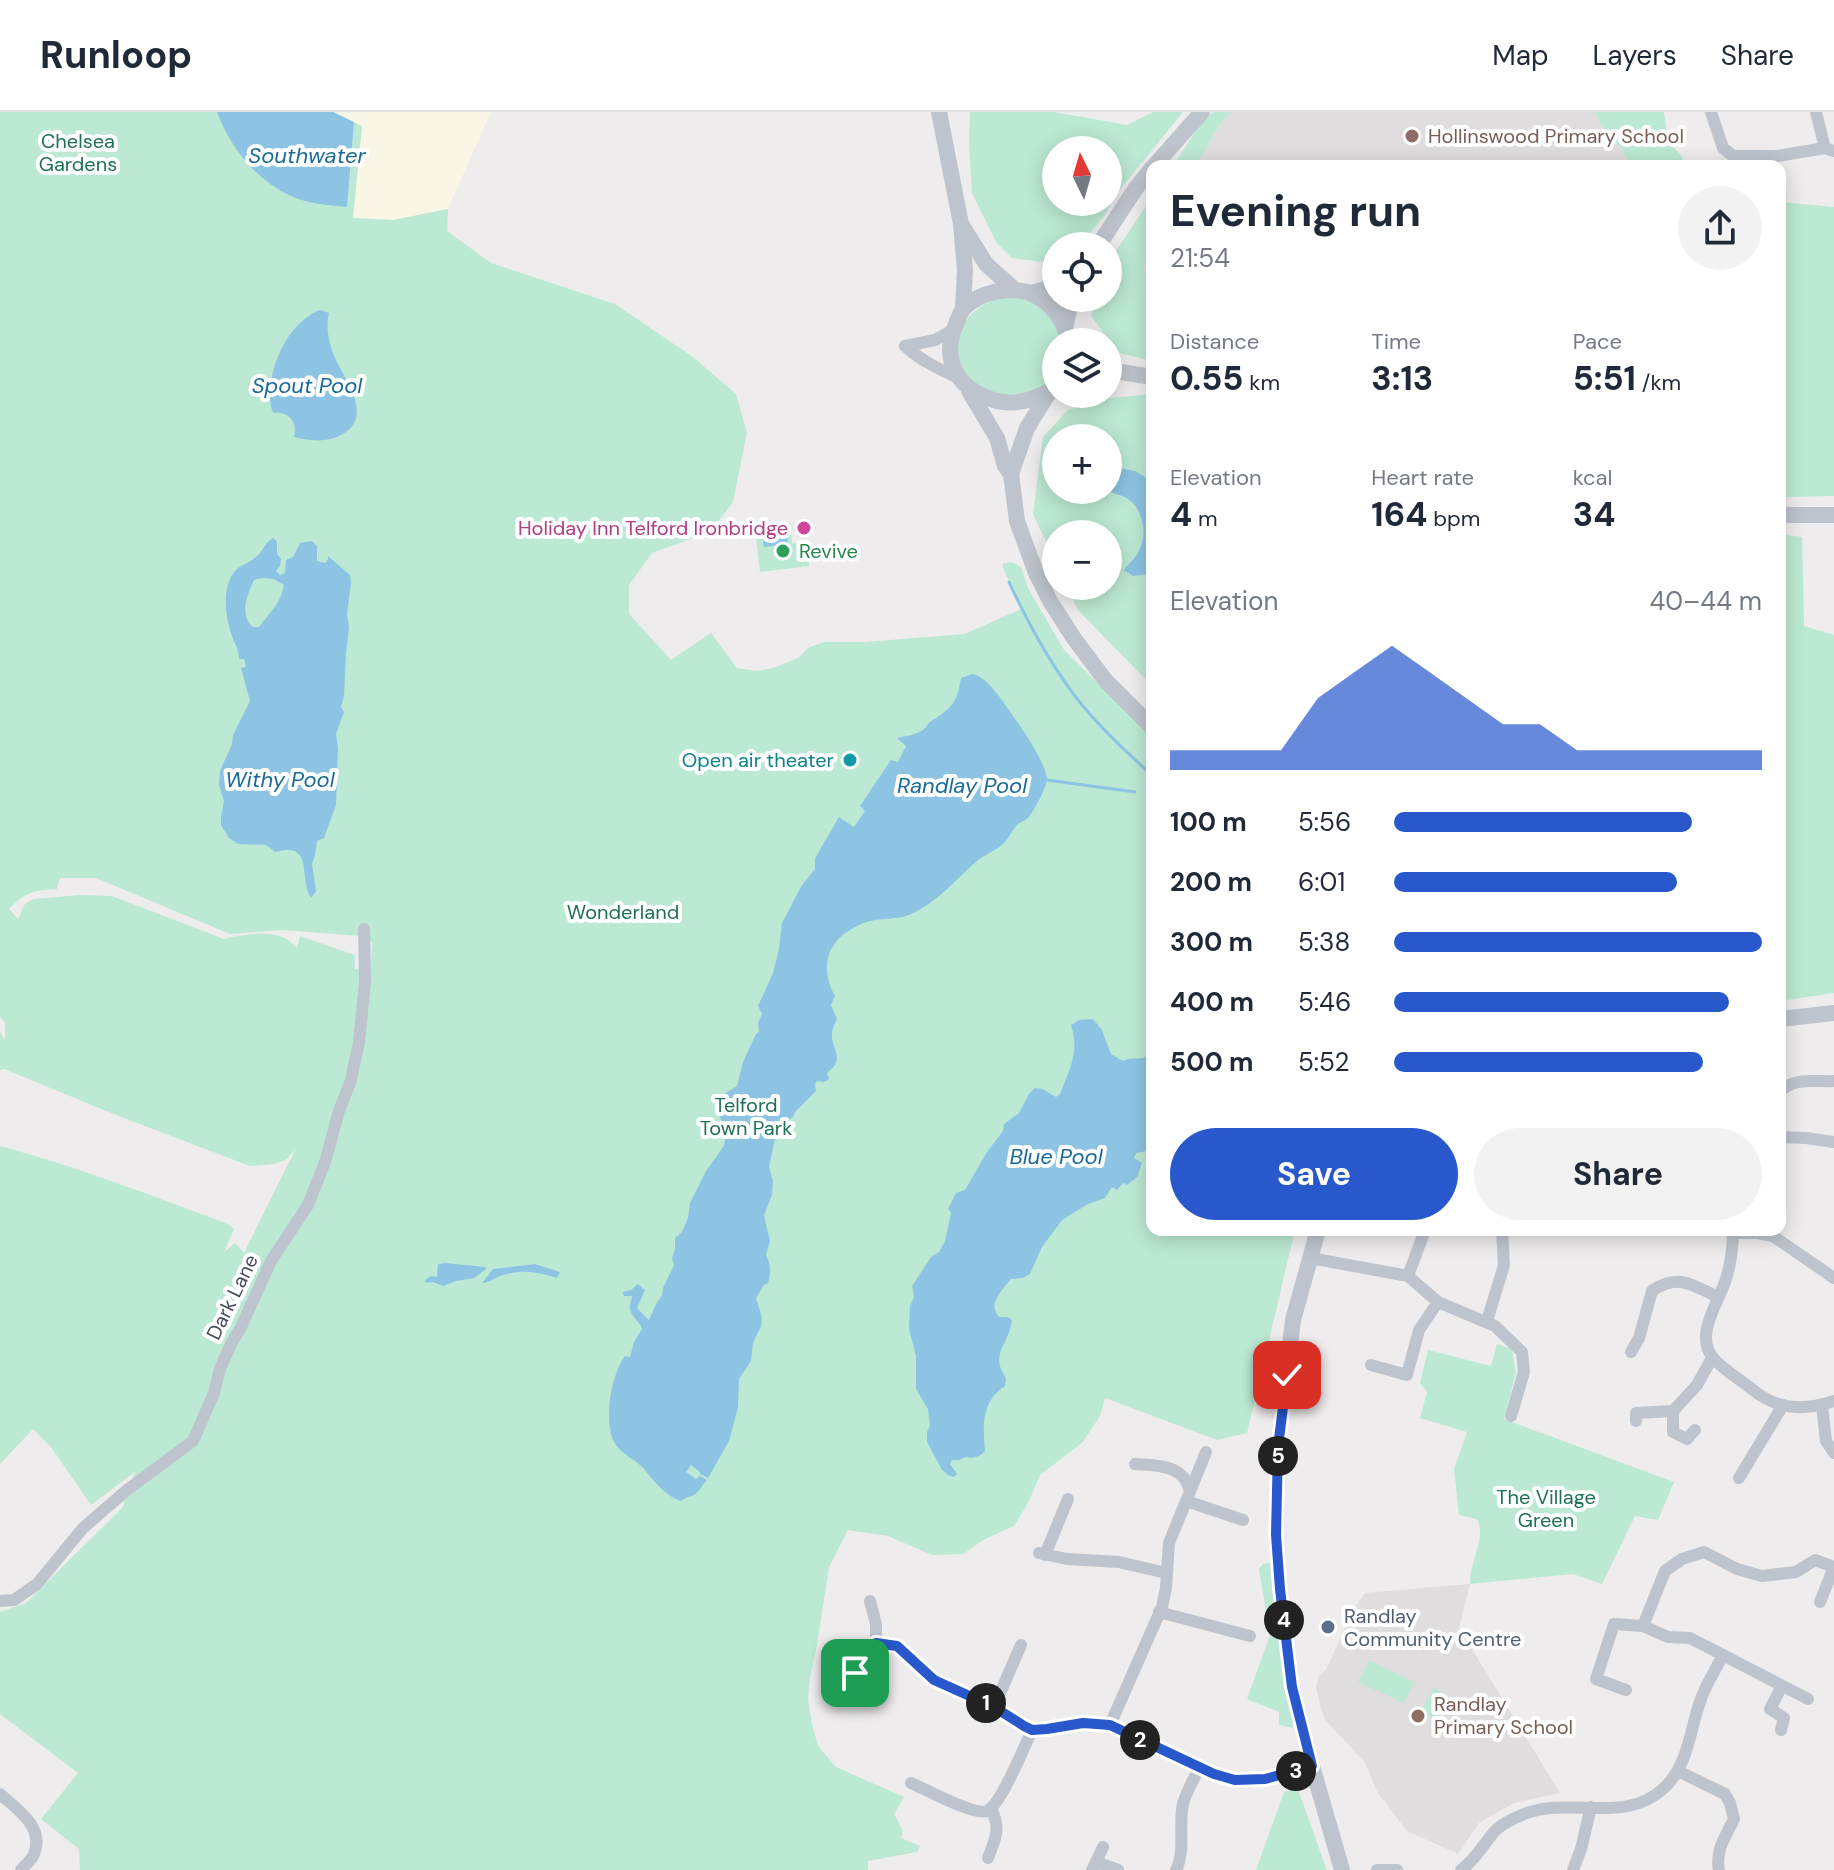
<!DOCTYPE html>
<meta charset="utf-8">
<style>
body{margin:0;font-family:"DM Sans",sans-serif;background:#f2f2f3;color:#1f2937;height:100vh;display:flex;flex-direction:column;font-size:30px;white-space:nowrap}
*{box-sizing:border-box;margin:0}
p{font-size:26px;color:#747a83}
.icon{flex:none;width:44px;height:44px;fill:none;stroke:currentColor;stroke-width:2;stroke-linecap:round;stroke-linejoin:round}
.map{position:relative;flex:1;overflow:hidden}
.details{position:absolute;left:1146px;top:48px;width:640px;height:1076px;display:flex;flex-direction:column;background:#fff;border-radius:16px;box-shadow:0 4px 20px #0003}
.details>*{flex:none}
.needle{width:52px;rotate:355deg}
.controls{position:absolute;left:1042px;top:24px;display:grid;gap:16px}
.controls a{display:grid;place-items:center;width:80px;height:80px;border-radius:50%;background:#fff;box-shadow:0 4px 20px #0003;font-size:40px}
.pin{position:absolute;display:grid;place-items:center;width:68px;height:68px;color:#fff;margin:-34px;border-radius:16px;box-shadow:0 4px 12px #0006}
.km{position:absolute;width:40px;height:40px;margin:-20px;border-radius:50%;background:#222;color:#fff;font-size:22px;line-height:40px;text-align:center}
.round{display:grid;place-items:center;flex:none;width:84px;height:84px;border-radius:42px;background:#f2f2f3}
.summary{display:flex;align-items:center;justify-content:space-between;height:136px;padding:0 24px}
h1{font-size:44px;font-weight:700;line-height:60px}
.figures{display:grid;grid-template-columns:repeat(3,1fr);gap:12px;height:136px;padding:8px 24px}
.figures div{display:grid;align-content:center}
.figures b{font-size:34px;font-weight:700}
.figures small{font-size:22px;font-weight:400}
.figures p{font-size:22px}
.chart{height:224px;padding:16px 24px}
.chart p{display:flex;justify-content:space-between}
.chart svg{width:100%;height:144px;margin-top:8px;fill:#2858cc;opacity:.7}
.button{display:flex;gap:16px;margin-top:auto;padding:16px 24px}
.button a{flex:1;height:92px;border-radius:48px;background:#2858cc;color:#fff;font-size:32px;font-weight:700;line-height:92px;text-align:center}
.button a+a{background:#f2f2f3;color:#1f2937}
ul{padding:0 24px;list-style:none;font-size:26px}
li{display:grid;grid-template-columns:128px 96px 1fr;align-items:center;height:60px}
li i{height:20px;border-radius:10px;background:#2858cc}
header{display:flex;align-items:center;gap:48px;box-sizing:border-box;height:112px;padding:0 40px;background:#fff;border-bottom:2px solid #e0e1e3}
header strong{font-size:38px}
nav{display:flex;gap:44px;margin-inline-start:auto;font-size:28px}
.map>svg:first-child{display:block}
.commercial{fill:#f9f6e5}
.education{fill:#dfdddd}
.green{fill:#bce9d4;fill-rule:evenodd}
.water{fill:#8dc4e3;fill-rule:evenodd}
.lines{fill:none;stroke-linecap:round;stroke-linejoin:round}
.stream{stroke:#8dc4e3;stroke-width:3}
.minor{stroke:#bec4cd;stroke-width:12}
.tertiary{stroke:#bec4cd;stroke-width:16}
.route-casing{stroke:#fff;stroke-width:16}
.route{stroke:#2858cc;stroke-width:10}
.education-dot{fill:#8d6e63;stroke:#fff;stroke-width:3}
.hotel-dot{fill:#d1479c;stroke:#fff;stroke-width:3}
.leisure-dot{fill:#2e9e5b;stroke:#fff;stroke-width:3}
.culture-dot{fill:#0f9aa8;stroke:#fff;stroke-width:3}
.service-dot{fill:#5c6f8a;stroke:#fff;stroke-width:3}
.labels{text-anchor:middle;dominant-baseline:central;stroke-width:8;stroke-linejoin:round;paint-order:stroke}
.education-label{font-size:20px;fill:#785e54;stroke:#fff;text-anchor:start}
.park-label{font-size:20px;fill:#1e7154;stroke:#fff}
.hotel-label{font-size:20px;fill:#b23c85;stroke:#fff;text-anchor:end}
.leisure-label{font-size:20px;fill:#27864d;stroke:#fff;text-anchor:start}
.culture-label{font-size:20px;fill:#0d838f;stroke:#fff;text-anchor:end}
.street-label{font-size:20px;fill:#464c57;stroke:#fff}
.service-label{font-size:20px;fill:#4e5e75;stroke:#fff;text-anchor:start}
.water-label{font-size:22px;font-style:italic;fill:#186a98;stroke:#fff}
</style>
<header>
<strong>Runloop</strong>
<nav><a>Map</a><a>Layers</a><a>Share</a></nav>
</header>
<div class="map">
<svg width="1834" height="1758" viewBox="0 0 1834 1758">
<rect width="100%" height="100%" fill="#eeecec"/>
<polygon class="commercial" points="333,0 491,0 448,97 393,108 353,106 362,14"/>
<g class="education">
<polygon points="1232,0 1595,0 1600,12 1621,36 1631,54 1433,54 1391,50 1387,54 1195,54 1222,9"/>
<polygon points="1152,127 1152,187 1146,174 1144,152"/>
<polygon points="1470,1472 1459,1516 1560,1681 1514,1691 1479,1711 1458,1742 1407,1719 1378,1681 1364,1649 1326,1609 1321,1598 1316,1574 1319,1563 1326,1558 1353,1498 1365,1481"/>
</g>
<g class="green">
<path d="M0 0H333L362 14 353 106 393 108 448 97 447 119 491 151 615 192 693 245 736 282 747 321 733 390 710 420 652 441 629 473V502L671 548 711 521 737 556 757 559 773 556 798 546 808 536 824 530H865L965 522 1021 497 1003 456V452L1011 450 1021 455 1028 476 1064 538 1152 625V1118H1295L1247 1321 1217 1328 1105 1286 1100 1304 1083 1330 1040 1363 1029 1389 1014 1414 985 1427 963 1442 932 1443 888 1424 848 1418 829 1455 817 1533 810 1566 808 1587 812 1612 818 1634 836 1655 904 1685 894 1702 903 1719 901 1726 920 1734 917 1740 868 1749V1758H80L79 1737 41 1707 78 1661 0 1602V1500L26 1491 123 1395 127 1378 136 1359 91 1393 51 1335 33 1317 0 1352V1034C78 1055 153 1084 228 1112L234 1117 224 1140 235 1131 244 1141 296 1036 287 1047 275 1052 250 1054 121 1005 4 957 0 958V920L5 928V910L0 905ZM60 766H96L230 822 283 818 360 824 372 830 371 848 368 858 355 857V843L300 824 297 836C292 831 287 826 280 824 264 819 241 823 224 827L112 784 81 783 33 787 25 792 18 807 9 797C25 780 35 778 57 777Z"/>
<path d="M970 0H1054L1127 13 1153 0H1183L1114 85 1105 103 1083 129 1072 134H1056V143L1042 150 1012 146 996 130 972 81 969 34ZM1108 38V90H1056V38Z"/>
<polygon points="1213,0 1232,0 1222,9 1195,54 1173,54 1199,14"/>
<polygon points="1595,0 1664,0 1668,30 1680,42 1686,54 1631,54 1621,36 1600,12"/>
<polygon points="1152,85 1152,127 1144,152 1146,174 1152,187 1152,249 1119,241 1091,204 1097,186 1108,186 1108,157 1112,145"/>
<polygon points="1780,90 1834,95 1834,384 1780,385"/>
<path d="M1009 184C1044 189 1050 199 1062 230H1056V262L1051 270 1038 282 985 283C977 274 964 264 961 253 948 216 975 190 1009 184Z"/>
<path d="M1152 282V369L1135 359 1108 354V326H1056V378C1092 378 1144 371 1143 421 1143 434 1138 447 1127 454L1133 464 1152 462V574L1078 498 1067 474H1108V422H1056V451L1033 402 1043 325 1068 298 1110 286Z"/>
<polygon points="790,411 792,431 807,430 809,454 760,460 755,415"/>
<polygon points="1780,422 1802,425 1804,514 1834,523 1834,881 1780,889"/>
<path d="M1497 1232 1512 1237 1516 1261 1504 1307 1674 1370 1658 1408 1635 1404 1602 1472 1573 1462 1470 1472C1469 1451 1487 1426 1477 1407L1459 1403 1454 1357 1467 1320 1420 1306 1427 1280 1420 1271 1428 1238 1491 1254Z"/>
<polygon points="1273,1450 1293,1616 1279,1613 1279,1600 1247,1587 1270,1523 1259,1457 1263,1452"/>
<polygon points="1369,1548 1414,1570 1404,1591 1358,1570"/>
<polygon points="1433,1576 1447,1583 1436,1607 1421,1600"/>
<polygon points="1297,1675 1327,1758 1256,1758 1284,1680"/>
</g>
<g class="water">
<path d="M217 0H333L354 10 347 95C328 93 308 92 291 84 256 68 230 35 217 0Z"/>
<path d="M320 198 329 201C326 213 328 227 332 238 339 262 377 302 343 322 328 331 310 329 294 325 298 310 289 299 273 301 262 267 285 211 320 198Z"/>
<path d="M1108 354 1135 359 1152 369V462L1133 464 1124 458C1129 451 1135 447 1139 439 1143 431 1144 423 1143 414 1138 386 1124 383 1099 378H1108Z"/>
<polygon points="782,418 787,422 788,432 764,435 762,420"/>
<path d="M273 426 277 430V442L281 447 280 454 276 459 280 463 285 461 286 448 293 445 300 431 312 429 317 434V449L325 451 328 447V444L350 463 351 471 347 502 349 515 346 542 344 584 341 595 344 600 336 622 338 636 336 693 324 726 317 729 315 743 312 752 316 779 311 786C298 766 315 729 275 740L266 733 238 732 229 726 221 713V705L224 689 219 673 220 659 232 632 233 623 250 589 241 556 246 555 244 547H239C239 535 235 534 232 524 225 504 221 474 236 458 242 452 251 450 257 444 264 438 265 430 273 426ZM262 466 274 467 284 473C282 489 269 502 259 515H253C239 503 247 483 254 468Z"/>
<path d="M972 562C986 563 1005 592 1013 604 1022 616 1048 655 1047 668 1046 676 1033 701 1028 706 1025 709 1020 710 1017 713 1012 718 1009 726 1003 732 995 739 985 742 977 749 955 768 938 790 911 802 896 809 878 805 864 811 830 824 817 851 835 884L831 893 837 907C835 911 833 915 832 920 830 937 847 946 827 961L829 967 824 970 817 969 815 972 816 979 795 1000 793 1005 779 1015 776 1022 769 1055 773 1069 772 1083 764 1103 770 1129 766 1143C771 1152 771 1162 768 1171L764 1173 756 1186 762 1206 761 1214 753 1231 751 1249 739 1267 738 1295 729 1329 708 1366 700 1362V1360L691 1353 686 1360 696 1367 700 1364 707 1368C703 1372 699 1380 694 1383 689 1385 686 1385 681 1389 665 1384 655 1370 644 1357 636 1348 623 1343 616 1333 602 1314 611 1262 625 1244L630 1245 634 1230 642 1217C640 1209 629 1204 630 1194 630 1191 632 1188 632 1184H624L623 1180 631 1178 638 1172 645 1178 637 1196 649 1208 657 1190 662 1184 663 1176 674 1153 672 1147 675 1136V1126L682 1120 688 1106 690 1091 706 1059 724 1034 726 1020 719 1003 724 982 737 974 743 950 756 922 759 920 758 911 762 902 758 894 773 861 779 837 782 811 802 773 815 757V746L839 705 854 715 865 699 860 694 891 648 898 650 906 634 897 626C906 624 915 623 923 618 931 611 924 614 933 608 953 595 957 590 961 566Z"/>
<path d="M1093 907 1102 918 1111 942 1123 949 1128 947 1144 946 1152 937V1038L1136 1041 1134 1046 1142 1051 1137 1065 1127 1073 1123 1071 1117 1078 1112 1075 1105 1086 1088 1092 1062 1108 1042 1135 1030 1162 1023 1166 1011 1167C1002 1178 987 1192 999 1205H1008L1012 1208C1009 1233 989 1242 1006 1266L1005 1274C981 1290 983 1313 985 1339 979 1345 974 1347 966 1345L959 1348H952L950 1352 957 1362 954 1365 948 1363 942 1358 927 1330V1320L930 1314 928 1297 916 1277V1244L909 1217 910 1194 914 1185 912 1174 931 1145 939 1140 945 1129 951 1101 948 1097 956 1081 965 1078 987 1040 1003 1019 1004 1012 1019 1001 1029 982 1035 976 1042 977 1056 985 1060 982C1069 958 1080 940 1071 913L1079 908Z"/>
<polygon points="445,1151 485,1155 486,1157 474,1166 456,1169 443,1174 433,1170 426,1171 425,1168 431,1164 437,1165 438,1152"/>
<path d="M535 1152 560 1160 557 1166C537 1159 520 1157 500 1164 492 1167 490 1171 482 1171L493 1157Z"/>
</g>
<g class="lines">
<g class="stream">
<path d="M1009 470C1029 513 1052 556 1082 593 1103 618 1127 641 1152 663"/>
<polyline points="1047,668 1135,680"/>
<polyline points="1149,734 1152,731"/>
</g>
<g class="minor">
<polyline points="1711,0 1723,36 1733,44 1777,44 1825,36 1834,39"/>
<polyline points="1816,0 1825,36"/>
<path d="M905 234C920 248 939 257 958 266"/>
<polyline points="905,234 935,228 953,218"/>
<path d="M1780 979C1797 965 1813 970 1834 969"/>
<polyline points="1780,1025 1806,1026 1834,1030"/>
<path d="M1733 1118C1733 1134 1731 1151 1726 1167 1719 1190 1693 1224 1714 1247 1725 1259 1741 1268 1753 1278 1778 1298 1804 1299 1834 1289"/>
<polyline points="1733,1121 1758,1121 1773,1124 1834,1166"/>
<polyline points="1310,1146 1408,1164 1438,1190 1495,1214 1522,1240 1524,1260 1511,1304"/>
<polyline points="1408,1164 1425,1118"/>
<polyline points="1487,1209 1504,1153 1502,1118"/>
<path d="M1631 1240 1639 1226 1652 1179C1678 1161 1692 1173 1718 1185"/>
<polyline points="1371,1253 1407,1263 1419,1218 1438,1190"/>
<polyline points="1822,1293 1826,1329 1834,1341"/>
<polyline points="1636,1309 1636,1301 1673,1299"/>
<polyline points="1695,1318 1687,1327 1673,1320 1673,1299 1697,1273 1712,1246"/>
<path d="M1135 1352C1159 1354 1183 1352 1190 1379"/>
<polyline points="1739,1366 1783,1293"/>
<polyline points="1186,1389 1243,1408"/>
<polyline points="1039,1441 1067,1447 1119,1450 1166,1461"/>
<polyline points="1045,1443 1068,1387"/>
<polyline points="0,1489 14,1488 37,1472 83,1416 127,1378 193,1329 214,1281 220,1257 231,1232 241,1215 271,1149 308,1093 325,1050 339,999 351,968 359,930 365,870 364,817"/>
<polyline points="1820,1490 1834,1455"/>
<polyline points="1159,1500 1250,1524"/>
<polyline points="1643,1514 1665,1459 1682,1447 1704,1440 1737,1457 1762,1464 1796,1460 1815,1448 1834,1455"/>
<polyline points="876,1531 897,1534 934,1568 994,1595 1024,1614 1032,1618 1047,1617 1083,1611 1110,1613 1214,1662 1235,1668 1258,1668 1275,1665 1312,1654"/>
<polyline points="1626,1578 1596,1567 1614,1512 1643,1514 1668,1525 1690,1526 1808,1587"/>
<polyline points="848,1584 855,1561 876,1531 876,1512 870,1489"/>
<polyline points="994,1595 1021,1533"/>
<polyline points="1110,1613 1162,1495 1166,1476 1169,1431 1206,1340"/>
<polyline points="1781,1618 1784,1606 1770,1597 1782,1574"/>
<path d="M1678 1659 1725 1682 1730 1691 1734 1707C1726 1724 1715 1738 1719 1758"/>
<path d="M911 1671C925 1677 974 1704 987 1699 1001 1693 1025 1633 1032 1618"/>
<path d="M0 1682C17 1697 45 1715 34 1742 32 1748 25 1753 21 1758"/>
<path d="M988 1746C996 1725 1001 1717 991 1696"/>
<polyline points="1096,1750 1118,1758"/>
<polyline points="1092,1758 1103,1735"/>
<path d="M1176 1758C1186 1739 1178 1713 1183 1692 1186 1680 1194 1667 1199 1656"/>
<polyline points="1377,1758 1397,1758"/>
<path d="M1461 1758C1477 1747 1484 1730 1497 1717 1505 1710 1514 1706 1524 1702 1571 1684 1625 1713 1664 1676 1689 1653 1690 1616 1701 1587 1706 1572 1716 1557 1723 1543"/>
<polyline points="1573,1758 1581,1737 1591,1695"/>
</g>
<g class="tertiary">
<polyline points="939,0 961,112 965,158 963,196"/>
<polyline points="1154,54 1202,0"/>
<polyline points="963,115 986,152 1015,178"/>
<polyline points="1098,134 1136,76 1152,56"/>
<polyline points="1031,181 1056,174"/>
<polyline points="1065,216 1072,186"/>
<polyline points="1108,254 1121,260 1152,265"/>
<polyline points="969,279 997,326 1005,354 1011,362"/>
<polyline points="1050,279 1027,316 1011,362 1017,409 1036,461 1050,489 1073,525 1105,568 1152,615"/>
<path d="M1048 280C1026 291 1006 295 983 284 954 271 942 243 956 212 958 208 960 200 964 196 979 180 1008 175 1027 180 1050 187 1064 208 1069 230"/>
<polyline points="1780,403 1834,403"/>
<polyline points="1780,907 1834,901"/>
<polyline points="1318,1118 1293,1208 1278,1335 1276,1423 1280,1477 1292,1575 1312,1654 1342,1758"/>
</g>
</g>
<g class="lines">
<g class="route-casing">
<polyline id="route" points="855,1561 876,1531 897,1534 934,1568 994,1595 1024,1614 1032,1618 1047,1617 1083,1611 1110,1613 1214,1662 1235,1668 1265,1667 1312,1654 1292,1575 1280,1477 1276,1423 1278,1335 1287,1263"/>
</g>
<use href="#route" class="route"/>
</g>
<g class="education-dot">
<circle cx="1412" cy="24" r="8"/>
<circle cx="1418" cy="1604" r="8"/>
</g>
<circle class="hotel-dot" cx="804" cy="416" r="8"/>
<circle class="leisure-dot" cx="783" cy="439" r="8"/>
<circle class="culture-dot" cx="850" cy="648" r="8"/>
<circle class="service-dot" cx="1328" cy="1515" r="8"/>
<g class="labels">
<g class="education-label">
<text x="1428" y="24">Hollinswood Primary School</text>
<text x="1434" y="1592">Randlay<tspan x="1434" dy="23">Primary School</tspan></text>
</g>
<g class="park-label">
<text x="78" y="29">Chelsea<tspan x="78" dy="23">Gardens</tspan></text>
<text x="623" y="800">Wonderland</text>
<text x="746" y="993">Telford<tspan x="746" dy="23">Town Park</tspan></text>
<text x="1546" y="1385">The Village<tspan x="1546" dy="23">Green</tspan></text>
</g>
<g class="hotel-label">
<text x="788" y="416">Holiday Inn Telford Ironbridge</text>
</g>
<g class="leisure-label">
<text x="799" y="439">Revive</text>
</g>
<g class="culture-label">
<text x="834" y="648">Open air theater</text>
</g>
<g class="street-label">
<text transform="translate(232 1185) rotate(-64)">Dark Lane</text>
</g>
<g class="service-label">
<text x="1344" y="1504">Randlay<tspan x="1344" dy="23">Community Centre</tspan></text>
</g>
<g class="water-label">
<text x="307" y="43">Southwater</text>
<text x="307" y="273">Spout Pool</text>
<text x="280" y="667">Withy Pool</text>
<text x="962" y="673">Randlay Pool</text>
<text x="1056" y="1044">Blue Pool</text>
</g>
</g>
</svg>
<div class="controls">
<a><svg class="needle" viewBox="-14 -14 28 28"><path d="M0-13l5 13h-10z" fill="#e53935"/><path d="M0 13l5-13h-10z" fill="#747a83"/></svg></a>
<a><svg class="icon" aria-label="locate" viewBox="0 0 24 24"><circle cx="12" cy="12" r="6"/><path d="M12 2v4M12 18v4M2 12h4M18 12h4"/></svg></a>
<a><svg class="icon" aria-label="layers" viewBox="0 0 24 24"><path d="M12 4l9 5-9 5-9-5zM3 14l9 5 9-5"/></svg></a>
<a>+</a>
<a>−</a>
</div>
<div class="pin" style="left:855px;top:1561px;background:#1e9e55"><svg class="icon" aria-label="arrive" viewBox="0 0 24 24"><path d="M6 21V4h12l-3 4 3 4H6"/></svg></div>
<div class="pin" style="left:1287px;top:1263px;background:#d93025"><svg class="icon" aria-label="check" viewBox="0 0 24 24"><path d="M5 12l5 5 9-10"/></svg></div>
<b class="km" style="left:986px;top:1591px">1</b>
<b class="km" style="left:1140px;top:1628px">2</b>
<b class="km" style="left:1296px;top:1659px">3</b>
<b class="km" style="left:1284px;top:1508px">4</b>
<b class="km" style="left:1278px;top:1344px">5</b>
<section class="details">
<div class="summary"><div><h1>Evening run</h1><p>21:54</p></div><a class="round"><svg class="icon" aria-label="share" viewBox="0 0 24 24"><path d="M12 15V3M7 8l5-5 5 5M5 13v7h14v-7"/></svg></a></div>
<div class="figures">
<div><p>Distance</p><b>0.55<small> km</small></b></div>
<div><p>Time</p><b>3:13</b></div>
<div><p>Pace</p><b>5:51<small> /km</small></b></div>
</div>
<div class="figures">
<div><p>Elevation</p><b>4<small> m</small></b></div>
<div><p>Heart rate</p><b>164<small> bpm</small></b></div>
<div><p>kcal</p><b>34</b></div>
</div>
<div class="chart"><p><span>Elevation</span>40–44 m</p>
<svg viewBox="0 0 160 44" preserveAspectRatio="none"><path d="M0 44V38L10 38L20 38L30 38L40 22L50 14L60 6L70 14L80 22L90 30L100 30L110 38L120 38L130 38L140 38L150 38L160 38V44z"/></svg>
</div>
<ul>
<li><b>100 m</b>5:56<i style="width:81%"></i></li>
<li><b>200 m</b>6:01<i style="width:77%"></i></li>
<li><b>300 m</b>5:38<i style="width:100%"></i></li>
<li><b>400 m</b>5:46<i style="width:91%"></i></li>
<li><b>500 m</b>5:52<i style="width:84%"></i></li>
</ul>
<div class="button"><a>Save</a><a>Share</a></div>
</section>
</div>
